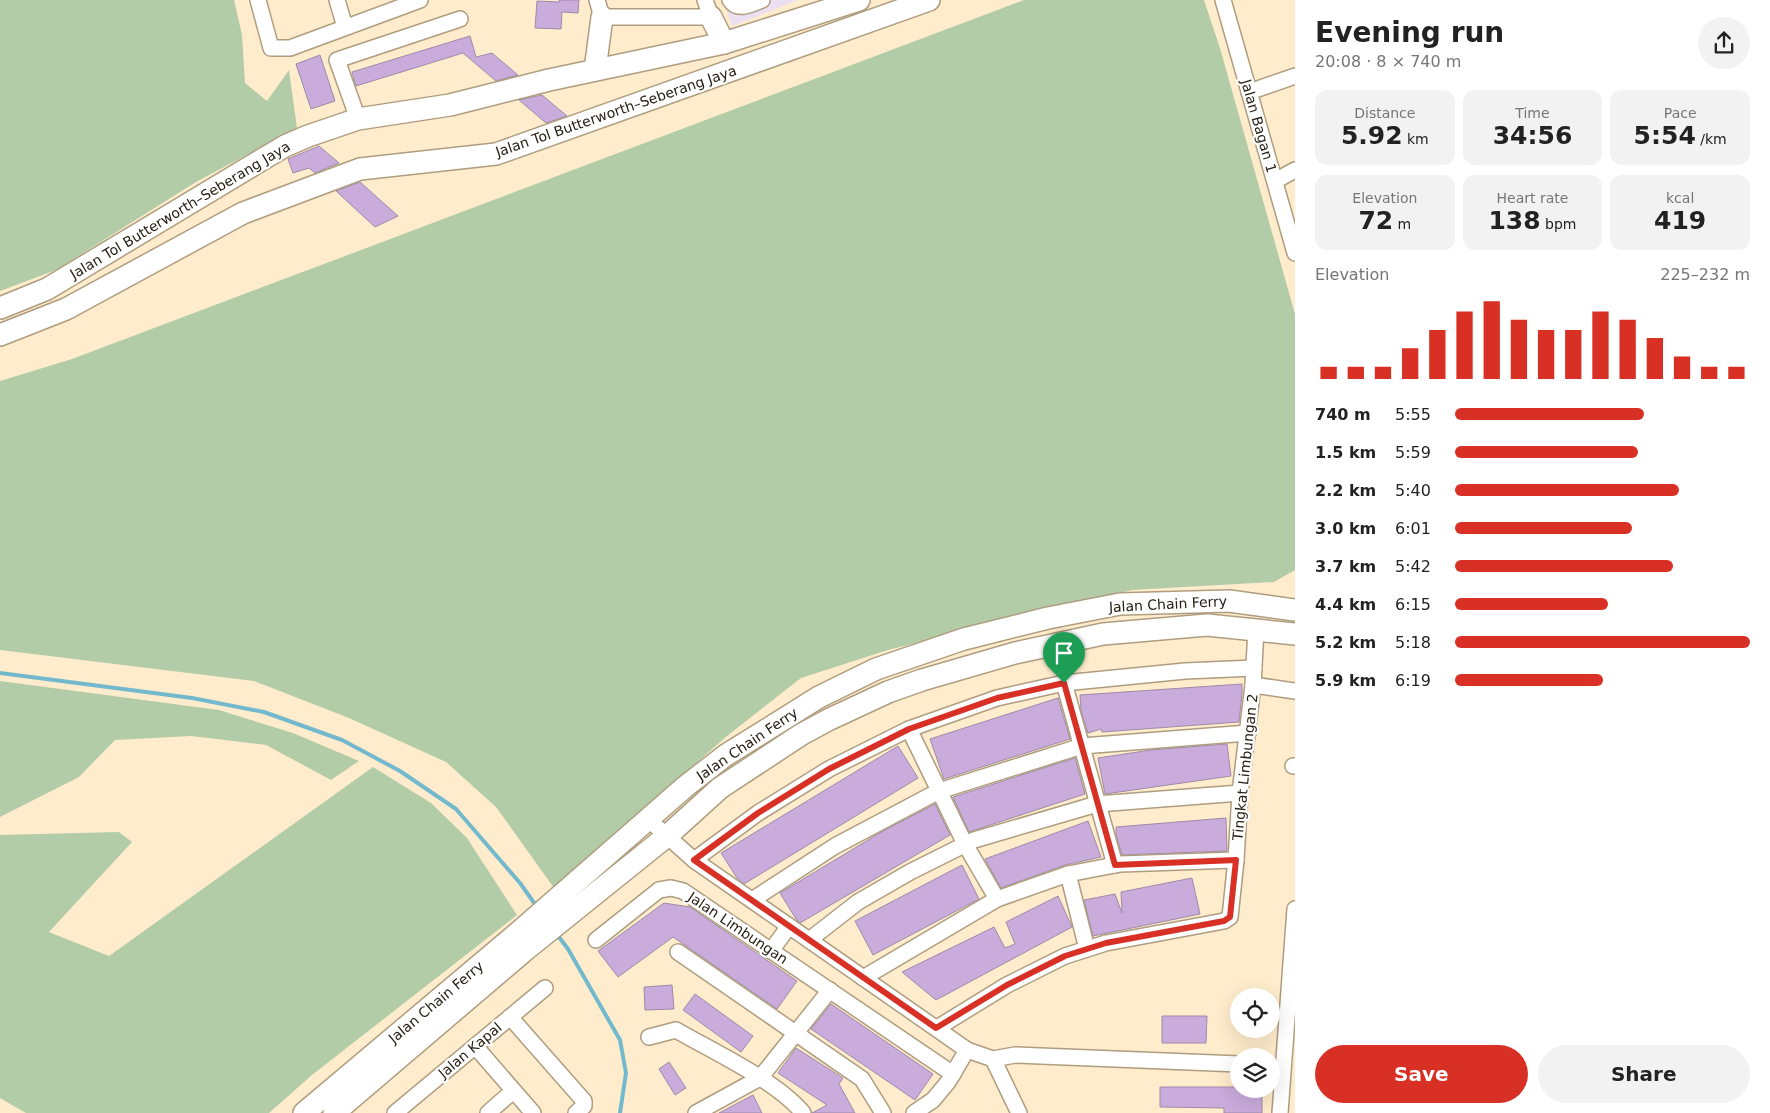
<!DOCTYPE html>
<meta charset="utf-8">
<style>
body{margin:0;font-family:"DejaVu Sans",sans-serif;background:#f2f2f2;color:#222;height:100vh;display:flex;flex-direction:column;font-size:19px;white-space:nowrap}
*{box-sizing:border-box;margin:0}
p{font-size:16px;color:#767676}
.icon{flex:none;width:28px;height:28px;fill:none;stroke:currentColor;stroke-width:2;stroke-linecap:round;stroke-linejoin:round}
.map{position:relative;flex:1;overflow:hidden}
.sheet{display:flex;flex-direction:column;background:#fff;width:475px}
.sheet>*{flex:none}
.fabs{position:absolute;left:1230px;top:988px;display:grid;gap:10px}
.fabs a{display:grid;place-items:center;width:50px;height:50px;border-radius:50%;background:#fff;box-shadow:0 5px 20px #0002;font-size:25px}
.pin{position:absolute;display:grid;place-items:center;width:42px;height:42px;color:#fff;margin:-51px -21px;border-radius:50% 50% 50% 0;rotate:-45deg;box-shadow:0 0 5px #0007}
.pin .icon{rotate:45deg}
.round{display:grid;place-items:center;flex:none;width:52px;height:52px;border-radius:26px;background:#f2f2f2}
.head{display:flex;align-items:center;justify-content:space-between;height:85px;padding:0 20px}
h1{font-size:28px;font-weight:600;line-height:38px}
.figures{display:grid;grid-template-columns:repeat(3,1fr);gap:8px;height:85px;padding:5px 20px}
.figures div{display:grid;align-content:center;border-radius:12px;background:#f2f2f2;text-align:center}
.figures b{font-size:25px;font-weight:600}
.figures small{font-size:14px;font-weight:400}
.figures p{font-size:14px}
.chart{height:140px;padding:10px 20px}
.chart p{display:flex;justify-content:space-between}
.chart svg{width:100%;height:90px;margin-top:5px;stroke:#d93025;stroke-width:6}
.cta{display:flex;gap:10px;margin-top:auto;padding:10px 20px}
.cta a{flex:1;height:58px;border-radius:30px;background:#d93025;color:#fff;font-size:20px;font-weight:600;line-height:58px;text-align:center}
.cta a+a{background:#f2f2f2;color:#222}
ul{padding:0 20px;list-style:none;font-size:16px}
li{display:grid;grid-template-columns:80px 60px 1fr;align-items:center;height:38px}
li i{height:12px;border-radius:6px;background:#d93025}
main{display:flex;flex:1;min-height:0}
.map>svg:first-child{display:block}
.education{fill:#eddff2}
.green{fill:#b3cca8}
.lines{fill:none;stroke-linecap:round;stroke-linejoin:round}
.stream{stroke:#73b9cd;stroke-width:4}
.building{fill:#c9abdc;stroke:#9d8ba8}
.minor-casing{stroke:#ae9d7f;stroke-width:18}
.highway-casing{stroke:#ae9d7f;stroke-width:24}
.minor{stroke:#fff;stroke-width:15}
.highway{stroke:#fff;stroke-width:21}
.route-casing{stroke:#fff;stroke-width:10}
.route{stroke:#d93025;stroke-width:6}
.labels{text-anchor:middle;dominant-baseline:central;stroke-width:4.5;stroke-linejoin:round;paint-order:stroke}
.street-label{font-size:14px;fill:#272014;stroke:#fff}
</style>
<main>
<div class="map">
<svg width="1295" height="1113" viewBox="0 0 1295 1113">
<rect width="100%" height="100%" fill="#ffeccc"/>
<polygon class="education" points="723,0 798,0 732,26"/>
<g class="green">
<polygon points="0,0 234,0 242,35 245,83 267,101 289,70 297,128 196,182 56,270 0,291"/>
<polygon points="1024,0 1204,0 1220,48 1295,314 1295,570 1274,582 1132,590 888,650 801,678 727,736 554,888 496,807 446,762 349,718 254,681 0,650 0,381 72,359"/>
<polygon points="0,681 219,710 293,733 359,761 331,780 266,745 191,736 115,740 79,777 0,817"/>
<polygon points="373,767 431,803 467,838 517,915 312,1075 269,1113 26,1113 0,1098 0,835 119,832 132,842 49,932 109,956"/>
</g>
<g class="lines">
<g class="stream">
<polyline points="0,673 192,698 264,712 342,740 400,771 456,809 520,883 537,907"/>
<polyline points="556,933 568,949 620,1040 626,1073 620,1113"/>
</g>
</g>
<g class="building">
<polygon points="559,0 579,0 578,13 562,12 561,29 535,28 537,1 560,2"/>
<polygon points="470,36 476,57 492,53 518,75 496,81 463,53 356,86 352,72"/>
<polygon points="320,55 335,101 311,109 296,64"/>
<polygon points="542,95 567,116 546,123 519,100"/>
<polygon points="319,146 339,163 315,173 309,168 293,173 288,159"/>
<polygon points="360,182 398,216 375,227 336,191"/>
<polygon points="1242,684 1242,694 1239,722 1102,732 1101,729 1088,733 1081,711 1080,695"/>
<polygon points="1058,698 1070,739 944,779 930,739"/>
<polygon points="1227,744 1231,776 1105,794 1098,758 1151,750"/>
<polygon points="898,746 918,778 744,884 737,878 721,853"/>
<polygon points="1075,758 1085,794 969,832 953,797"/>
<polygon points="935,804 950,835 800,923 796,919 780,893 883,831"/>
<polygon points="1226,818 1227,851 1122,855 1116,835 1116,827"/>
<polygon points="1088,821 1101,857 1065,865 1001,888 985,859"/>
<polygon points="962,865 979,899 873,955 855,921"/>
<polygon points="1192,878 1200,914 1093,936 1084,900 1115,894 1122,913 1121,892"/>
<polygon points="1058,896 1072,927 936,1000 902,972 994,927 1005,948 1015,944 1006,922"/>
<polygon points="664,903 690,907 797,981 777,1009 673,937 618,977 598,951"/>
<polygon points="672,985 674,1009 645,1010 644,987"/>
<polygon points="695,994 753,1036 741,1052 683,1010"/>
<polygon points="831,1004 933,1074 915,1100 811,1029"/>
<polygon points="1162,1016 1207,1016 1206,1043 1162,1043"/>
<polygon points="796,1048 843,1078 839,1084 855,1113 812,1113 827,1105 778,1073"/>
<polygon points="669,1062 686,1088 675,1095 659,1069"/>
<polygon points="1160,1087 1239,1087 1239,1089 1262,1089 1262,1113 1224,1113 1224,1108 1160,1107"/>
<polygon points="753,1095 762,1113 719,1113"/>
</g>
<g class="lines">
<g class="minor-casing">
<g id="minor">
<polyline points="258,0 271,48 290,48 420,0"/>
<polyline points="337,0 345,27"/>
<polyline points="597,0 602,17 711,17 705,0"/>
<path d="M730 0C738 12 751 4 762 0"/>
<polyline points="1223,0 1295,253"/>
<polyline points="1249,92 1295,76"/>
<polyline points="358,119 337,60 460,19"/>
<polyline points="1275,181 1295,170"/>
<polyline points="1064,683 1115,865"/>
<polyline points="1253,685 1295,691"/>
<polyline points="909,729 965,844 997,899"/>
<polyline points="1293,766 1295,766"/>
<polyline points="649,820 694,860 967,1050 993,1059 1019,1113"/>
<polyline points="694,860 758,813 829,769 909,729 997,698 1064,683 1185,671 1254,668"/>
<polyline points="1068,874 1087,949"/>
<polyline points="752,900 835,846 939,791 1082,746 1248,733"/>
<polyline points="596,940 659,890 671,888 683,891 953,1074"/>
<polyline points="809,940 858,902 910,872 974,840 1097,804 1240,793"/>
<polyline points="771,951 789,926"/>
<polyline points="678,952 862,1079 883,1113"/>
<polyline points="863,978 997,899 1068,874 1120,864 1236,860"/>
<polyline points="510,1017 584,1101 584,1106 576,1113"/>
<polyline points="937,1028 1007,985 1065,956 1106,943 1224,921 1230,917 1236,860 1240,793 1253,685 1256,629"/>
<path d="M649 1037 676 1030C712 1051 777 1081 803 1113"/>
<polyline points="475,1046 533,1113"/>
<polyline points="993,1059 1015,1055 1239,1064"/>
<polyline points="395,1113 545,988"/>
<polyline points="488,1113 513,1091"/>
<polyline points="696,1113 760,1078 830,990"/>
<polyline points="914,1113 933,1100 948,1082 967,1050"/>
<polyline points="1280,1113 1295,909"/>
</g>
</g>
<g class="highway-casing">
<g id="highway">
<polyline points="711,17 724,43"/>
<polyline points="595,70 602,17"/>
<polyline points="0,308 47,289 263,159 285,146 308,136 358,119 450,105 549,80 724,43 859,0"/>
<polyline points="0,335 66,309 243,213 360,169 496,154 929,0"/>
<polyline points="304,1113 513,937 686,786 726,755 819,697 876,669 964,639 1048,618 1120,604 1229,601 1295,610"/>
<polyline points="334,1113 524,951 667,836 720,788 802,734 830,719 888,692 922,680 1015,653 1103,634 1207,625 1295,634"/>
</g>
</g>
<use href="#minor" class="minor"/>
<use href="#highway" class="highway"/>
</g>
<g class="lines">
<g class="route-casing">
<polygon id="route" points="1064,683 1115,865 1236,860 1230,917 1224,921 1106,943 1065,956 1007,985 936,1028 694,860 758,813 829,769 909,729 997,698"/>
</g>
<use href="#route" class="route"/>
</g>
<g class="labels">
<g class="street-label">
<text transform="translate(616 111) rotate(-19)">Jalan Tol Butterworth–Seberang Jaya</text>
<text transform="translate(1259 126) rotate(74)">Jalan Bagan 1</text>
<text transform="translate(180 210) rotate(-31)">Jalan Tol Butterworth–Seberang Jaya</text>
<text transform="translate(1168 604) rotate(-3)">Jalan Chain Ferry</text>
<text transform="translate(747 744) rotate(-34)">Jalan Chain Ferry</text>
<text transform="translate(1245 767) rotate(-84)">Tingkat Limbungan 2</text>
<text transform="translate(738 928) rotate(34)">Jalan Limbungan</text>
<text transform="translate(436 1002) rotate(-40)">Jalan Chain Ferry</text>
<text transform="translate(470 1050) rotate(-40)">Jalan Kapal</text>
</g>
</g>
</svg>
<div class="fabs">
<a><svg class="icon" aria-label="locate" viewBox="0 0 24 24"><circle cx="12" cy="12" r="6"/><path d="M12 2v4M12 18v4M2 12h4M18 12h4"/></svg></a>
<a><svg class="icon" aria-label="layers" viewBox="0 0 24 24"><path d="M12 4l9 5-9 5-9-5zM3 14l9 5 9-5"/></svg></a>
</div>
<div class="pin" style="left:1064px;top:683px;background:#1e9e55"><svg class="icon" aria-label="arrive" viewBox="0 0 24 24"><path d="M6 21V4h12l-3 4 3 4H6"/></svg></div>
</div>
<section class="sheet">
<div class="head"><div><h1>Evening run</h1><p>20:08 · 8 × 740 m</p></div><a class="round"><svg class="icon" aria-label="share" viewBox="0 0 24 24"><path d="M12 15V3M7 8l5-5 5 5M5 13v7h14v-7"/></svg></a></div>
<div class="figures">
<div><p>Distance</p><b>5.92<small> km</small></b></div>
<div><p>Time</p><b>34:56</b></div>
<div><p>Pace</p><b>5:54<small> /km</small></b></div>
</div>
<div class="figures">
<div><p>Elevation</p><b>72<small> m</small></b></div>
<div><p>Heart rate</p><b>138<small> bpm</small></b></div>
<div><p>kcal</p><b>419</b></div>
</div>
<div class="chart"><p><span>Elevation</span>225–232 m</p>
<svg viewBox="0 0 160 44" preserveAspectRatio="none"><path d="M5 44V38M15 44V38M25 44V38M35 44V29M45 44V20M55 44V11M65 44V6M75 44V15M85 44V20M95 44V20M105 44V11M115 44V15M125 44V24M135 44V33M145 44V38M155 44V38"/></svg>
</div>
<ul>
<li><b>740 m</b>5:55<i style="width:64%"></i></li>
<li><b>1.5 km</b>5:59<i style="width:62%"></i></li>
<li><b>2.2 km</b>5:40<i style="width:76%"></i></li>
<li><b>3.0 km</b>6:01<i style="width:60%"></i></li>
<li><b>3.7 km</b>5:42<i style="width:74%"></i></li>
<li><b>4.4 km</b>6:15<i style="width:52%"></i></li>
<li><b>5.2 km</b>5:18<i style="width:100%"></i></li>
<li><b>5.9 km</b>6:19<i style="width:50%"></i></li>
</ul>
<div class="cta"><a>Save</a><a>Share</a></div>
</section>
</main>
